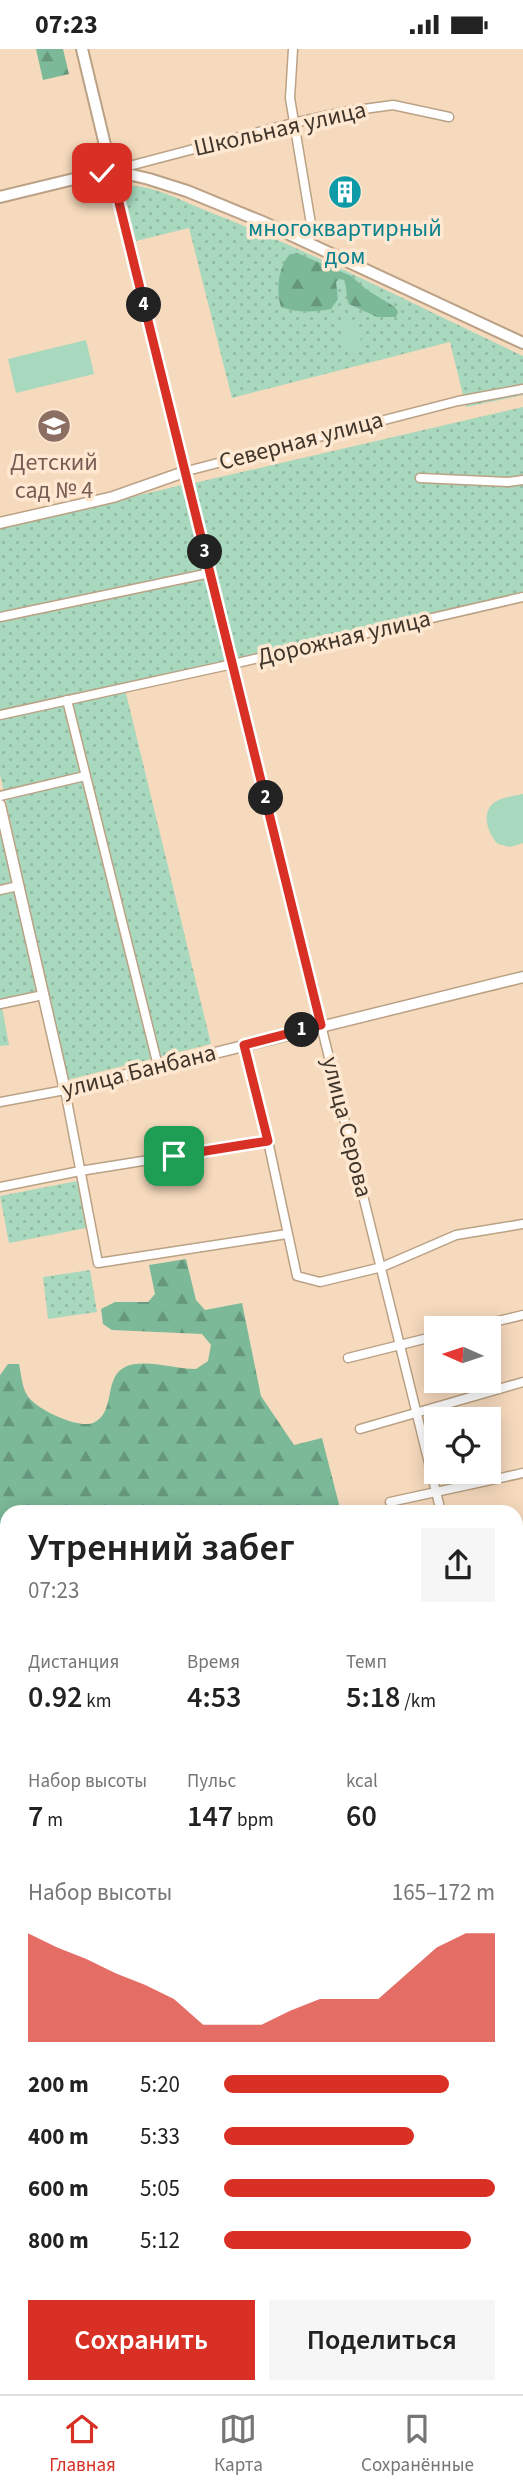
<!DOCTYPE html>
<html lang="ru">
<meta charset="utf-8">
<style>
body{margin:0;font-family:"Source Sans 3",sans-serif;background:#f6f6f6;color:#222;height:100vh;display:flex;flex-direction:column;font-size:26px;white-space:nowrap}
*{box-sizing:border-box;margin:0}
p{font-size:23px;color:#767676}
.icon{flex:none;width:38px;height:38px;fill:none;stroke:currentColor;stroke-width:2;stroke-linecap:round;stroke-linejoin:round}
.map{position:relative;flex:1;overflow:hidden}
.drawer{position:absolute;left:0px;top:1456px;width:523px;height:889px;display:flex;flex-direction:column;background:#fff;border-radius:21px 21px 0 0;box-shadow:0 4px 18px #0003}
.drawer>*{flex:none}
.needle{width:46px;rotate:273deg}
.tools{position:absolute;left:424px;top:1267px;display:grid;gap:14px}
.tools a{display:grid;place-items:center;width:77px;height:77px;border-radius:0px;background:#fff;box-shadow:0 4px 18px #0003;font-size:35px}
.pin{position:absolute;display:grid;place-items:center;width:60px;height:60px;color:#fff;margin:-30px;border-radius:14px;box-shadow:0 4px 10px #0006}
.km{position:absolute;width:35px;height:35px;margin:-18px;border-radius:50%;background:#222;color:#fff;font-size:19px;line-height:35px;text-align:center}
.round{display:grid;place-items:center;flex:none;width:74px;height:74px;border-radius:0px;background:#f6f6f6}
.summary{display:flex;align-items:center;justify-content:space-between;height:119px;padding:0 28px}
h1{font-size:38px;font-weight:600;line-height:52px}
.metrics{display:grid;grid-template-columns:repeat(3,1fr);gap:10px;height:119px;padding:7px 28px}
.metrics div{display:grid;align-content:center}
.metrics b{font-size:30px;font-weight:600}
.metrics small{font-size:19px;font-weight:400}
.metrics p{font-size:19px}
.chart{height:196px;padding:14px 28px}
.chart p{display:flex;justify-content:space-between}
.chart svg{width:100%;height:126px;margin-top:7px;fill:#d93025;opacity:.7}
.button{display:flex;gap:14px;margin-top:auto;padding:14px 28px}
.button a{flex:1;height:80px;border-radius:0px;background:#d93025;color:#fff;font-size:28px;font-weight:600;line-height:80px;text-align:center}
.button a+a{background:#f6f6f6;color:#222}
ul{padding:0 28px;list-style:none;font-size:23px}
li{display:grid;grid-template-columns:112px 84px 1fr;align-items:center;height:52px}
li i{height:18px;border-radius:9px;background:#d93025}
.status{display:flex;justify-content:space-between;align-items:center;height:49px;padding:0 35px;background:#fff;direction:ltr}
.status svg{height:19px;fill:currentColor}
.menu{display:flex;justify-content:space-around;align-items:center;height:98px;border-top:2px solid #e0e0e0;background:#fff;font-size:19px;color:#767676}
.menu a{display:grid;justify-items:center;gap:4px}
.menu .on{color:#d93025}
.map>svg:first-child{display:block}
.grass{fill:url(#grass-dots)}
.forest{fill:url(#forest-firs)}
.park{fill:url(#park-tufts)}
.pitch{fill:#a8d8be}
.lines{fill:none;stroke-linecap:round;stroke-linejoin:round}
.runway{stroke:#cab29a;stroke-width:58}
.minor-casing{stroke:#bba185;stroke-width:11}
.tertiary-casing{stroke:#bba185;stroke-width:13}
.secondary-casing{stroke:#bba185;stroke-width:14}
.minor{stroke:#fff;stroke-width:8}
.tertiary{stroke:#fff;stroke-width:10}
.secondary{stroke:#fff;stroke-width:10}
.route-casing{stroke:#fff;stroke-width:14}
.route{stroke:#d93025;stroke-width:9}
.labels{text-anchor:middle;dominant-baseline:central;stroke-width:7;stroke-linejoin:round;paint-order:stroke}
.street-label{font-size:24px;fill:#41362b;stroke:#ffe8d1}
.culture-label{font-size:24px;fill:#0d838f;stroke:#ffe8d1}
.education-label{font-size:24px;fill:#785e54;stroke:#ffe8d1}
</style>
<div class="status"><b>07:23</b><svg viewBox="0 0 49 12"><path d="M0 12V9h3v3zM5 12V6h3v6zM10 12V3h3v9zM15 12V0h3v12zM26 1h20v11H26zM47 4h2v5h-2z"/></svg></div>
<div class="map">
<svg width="523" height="2345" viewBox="0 0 523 2345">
<defs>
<pattern id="grass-dots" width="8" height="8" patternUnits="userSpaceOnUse" patternTransform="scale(1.75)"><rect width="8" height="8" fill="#a8d8be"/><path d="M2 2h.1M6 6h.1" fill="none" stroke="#92baa3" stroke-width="1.8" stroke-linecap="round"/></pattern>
<pattern id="forest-firs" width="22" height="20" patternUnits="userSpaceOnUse" patternTransform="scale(1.75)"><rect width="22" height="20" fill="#7bb998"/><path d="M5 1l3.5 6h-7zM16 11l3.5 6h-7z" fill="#66977c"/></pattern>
<pattern id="park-tufts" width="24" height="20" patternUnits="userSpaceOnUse" patternTransform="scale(1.75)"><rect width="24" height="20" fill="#a8d8be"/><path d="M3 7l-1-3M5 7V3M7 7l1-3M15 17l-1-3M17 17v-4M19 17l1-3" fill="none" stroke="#92baa3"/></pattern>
</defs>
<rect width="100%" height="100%" fill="#f6dabd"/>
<g class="grass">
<path d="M126 137C150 135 180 151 202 160 312 202 417 257 523 307V346L466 358 450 293 232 349 189 179 136 192 124 143Z"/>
<polygon points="523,358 523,544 238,610 194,434"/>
<polygon points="182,436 226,613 124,636 211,995 67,1031 0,725 0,479"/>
<polygon points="0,778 37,944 0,952"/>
<polygon points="77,1132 86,1179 9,1194 0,1147"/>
<polygon points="90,1221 97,1263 48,1270 43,1228"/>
<polygon points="0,1673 7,1675 7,1719 0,1724"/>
<polygon points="0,1805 7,1809 7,2106 0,2103"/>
<polygon points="516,2144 523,2147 523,2343 512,2338 516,2338"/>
<polygon points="0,2168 7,2172 7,2326 0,2323"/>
<polygon points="30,2338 366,2338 381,2345 37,2345"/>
</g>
<g class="forest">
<polygon points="36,0 63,0 69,25 43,31"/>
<path d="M297 204 351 227 367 241 395 258 398 263 396 268H377L349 255C345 247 348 239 344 231L339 230 336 233 338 250 331 260C315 263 297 264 281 258 276 242 278 219 289 206Z"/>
<path d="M186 1210 196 1251 205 1261 242 1254 261 1347 294 1396 322 1389 341 1463H7V1505L0 1502V1326L8 1315H19C21 1324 22 1338 27 1346 35 1360 78 1380 93 1374 117 1364 102 1327 127 1317 147 1310 174 1320 196 1320L208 1312 211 1296 202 1285 112 1281 103 1275 101 1260 115 1253H148L155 1245 149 1216Z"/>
<polygon points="523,1487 523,2138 516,2135 516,1488"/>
</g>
<polygon class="park" points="2,958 9,996 0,997 0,959"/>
<g class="pitch">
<polygon points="356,270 363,301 348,304 341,274"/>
<polygon points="86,291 94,325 16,344 8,310"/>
<path d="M523 745V794L510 798 498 795C488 785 480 763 495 753 502 748 514 747 523 745Z"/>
<polygon points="523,1531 523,1571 516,1572 516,1533"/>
<path d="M523 1601V1666C513 1651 511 1617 523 1601Z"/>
</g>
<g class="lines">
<g class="runway">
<polyline points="0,2136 7,2139"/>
<polyline points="438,2338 453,2345"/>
</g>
<g class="minor-casing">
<g id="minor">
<polyline points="293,0 290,49 312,181 308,194"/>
<polyline points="114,121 293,74 349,62 393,56 449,68"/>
<polyline points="187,422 458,352 523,340"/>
<polyline points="420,429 508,433 523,431"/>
<polyline points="0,568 210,524"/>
<polyline points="67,651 158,1017"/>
<polyline points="0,666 233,615 523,548"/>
<polyline points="0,747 85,727"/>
<polyline points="0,841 18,837"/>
<polyline points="0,955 43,946"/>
<polyline points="321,976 441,1463"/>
<polyline points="244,996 268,1092 297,1227 320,1233 382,1218 456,1186 523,1175"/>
<polyline points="0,1053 65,1041 98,1214 287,1185"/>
<polyline points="0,1138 80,1122 268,1092"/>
<polyline points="468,1279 523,1266"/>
<polyline points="348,1309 436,1287"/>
<polyline points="360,1380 523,1333"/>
<polyline points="390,1453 523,1424"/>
</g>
</g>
<g class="tertiary-casing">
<g id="tertiary">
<polyline points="111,121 321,976"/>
<polyline points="0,474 113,448 187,422"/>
<polyline points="0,756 65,1041 523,928"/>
</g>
</g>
<g class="secondary-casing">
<g id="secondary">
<polyline points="82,0 111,121"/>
<polyline points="0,148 111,121 149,130 187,142 265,174 523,294"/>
</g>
</g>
<use href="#minor" class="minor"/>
<use href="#tertiary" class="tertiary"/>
<use href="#secondary" class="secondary"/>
</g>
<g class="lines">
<g class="route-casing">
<polyline id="route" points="102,124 111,121 321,976 244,996 268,1092 174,1107"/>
</g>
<use href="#route" class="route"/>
</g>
<defs>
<g id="building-disc" transform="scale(1.75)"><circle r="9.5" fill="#0f9aa8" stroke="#ffe8d1"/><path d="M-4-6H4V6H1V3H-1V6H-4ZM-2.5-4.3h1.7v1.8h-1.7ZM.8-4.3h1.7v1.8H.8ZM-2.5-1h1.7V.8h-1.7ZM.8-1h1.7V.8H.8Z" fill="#fff"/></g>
<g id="school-disc" transform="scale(1.75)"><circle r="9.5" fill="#8d6e63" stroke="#ffe8d1"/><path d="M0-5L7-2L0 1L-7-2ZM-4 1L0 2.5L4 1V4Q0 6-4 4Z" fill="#fff"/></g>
</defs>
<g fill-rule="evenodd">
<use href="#building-disc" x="345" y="143"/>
<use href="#school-disc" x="54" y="377"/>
</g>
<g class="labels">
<g class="street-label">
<text transform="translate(280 80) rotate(-13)">Школьная улица</text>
<text transform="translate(301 392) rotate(-15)">Северная улица</text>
<text transform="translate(344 589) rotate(-13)">Дорожная улица</text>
<text transform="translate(139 1022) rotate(-14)">улица Банбана</text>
<text transform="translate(347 1078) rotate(76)">улица Серова</text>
</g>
<g class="culture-label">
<text x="345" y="179">многоквартирный<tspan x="345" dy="28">дом</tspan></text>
</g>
<g class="education-label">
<text x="54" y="413">Детский<tspan x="54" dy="28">сад № 4</tspan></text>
</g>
</g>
</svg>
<div class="tools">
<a><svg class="needle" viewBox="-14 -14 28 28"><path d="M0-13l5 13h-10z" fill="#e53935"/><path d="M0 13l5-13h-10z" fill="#767676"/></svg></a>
<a><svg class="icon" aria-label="locate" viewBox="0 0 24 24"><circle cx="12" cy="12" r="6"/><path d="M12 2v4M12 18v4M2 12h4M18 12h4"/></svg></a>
</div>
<div class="pin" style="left:174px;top:1107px;background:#1e9e55"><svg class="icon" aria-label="arrive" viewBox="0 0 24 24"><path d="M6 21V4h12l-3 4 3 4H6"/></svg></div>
<div class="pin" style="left:102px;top:124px;background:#d93025"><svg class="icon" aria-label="check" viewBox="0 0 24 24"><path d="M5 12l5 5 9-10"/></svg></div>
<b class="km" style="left:302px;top:981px">1</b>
<b class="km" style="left:266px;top:749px">2</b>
<b class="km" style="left:205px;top:503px">3</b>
<b class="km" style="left:144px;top:256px">4</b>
<section class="drawer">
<div class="summary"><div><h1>Утренний забег</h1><p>07:23</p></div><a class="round"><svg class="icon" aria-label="share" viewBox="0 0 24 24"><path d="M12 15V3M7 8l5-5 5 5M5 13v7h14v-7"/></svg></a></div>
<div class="metrics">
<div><p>Дистанция</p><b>0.92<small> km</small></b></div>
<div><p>Время</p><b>4:53</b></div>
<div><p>Темп</p><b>5:18<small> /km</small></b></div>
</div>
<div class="metrics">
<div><p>Набор высоты</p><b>7<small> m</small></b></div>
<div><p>Пульс</p><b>147<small> bpm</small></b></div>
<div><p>kcal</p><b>60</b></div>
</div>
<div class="chart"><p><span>Набор высоты</span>165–172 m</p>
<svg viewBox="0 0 160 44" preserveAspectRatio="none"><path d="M0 44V6L10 11L20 15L30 20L40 24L50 29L60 38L70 38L80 38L90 33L100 29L110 29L120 29L130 20L140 11L150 6L160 6V44z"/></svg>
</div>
<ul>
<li><b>200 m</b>5:20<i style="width:83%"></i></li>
<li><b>400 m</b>5:33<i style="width:70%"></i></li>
<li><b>600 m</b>5:05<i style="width:100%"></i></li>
<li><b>800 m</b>5:12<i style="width:91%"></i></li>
</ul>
<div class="button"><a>Сохранить</a><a>Поделиться</a></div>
</section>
</div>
<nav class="menu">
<a class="on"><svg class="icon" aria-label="home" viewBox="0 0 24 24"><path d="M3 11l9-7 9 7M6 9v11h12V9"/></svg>Главная</a>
<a><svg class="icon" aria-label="map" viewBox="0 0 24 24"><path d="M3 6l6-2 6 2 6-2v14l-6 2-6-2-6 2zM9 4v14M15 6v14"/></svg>Карта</a>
<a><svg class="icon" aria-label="saved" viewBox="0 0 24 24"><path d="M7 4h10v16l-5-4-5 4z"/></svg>Сохранённые</a>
</nav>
